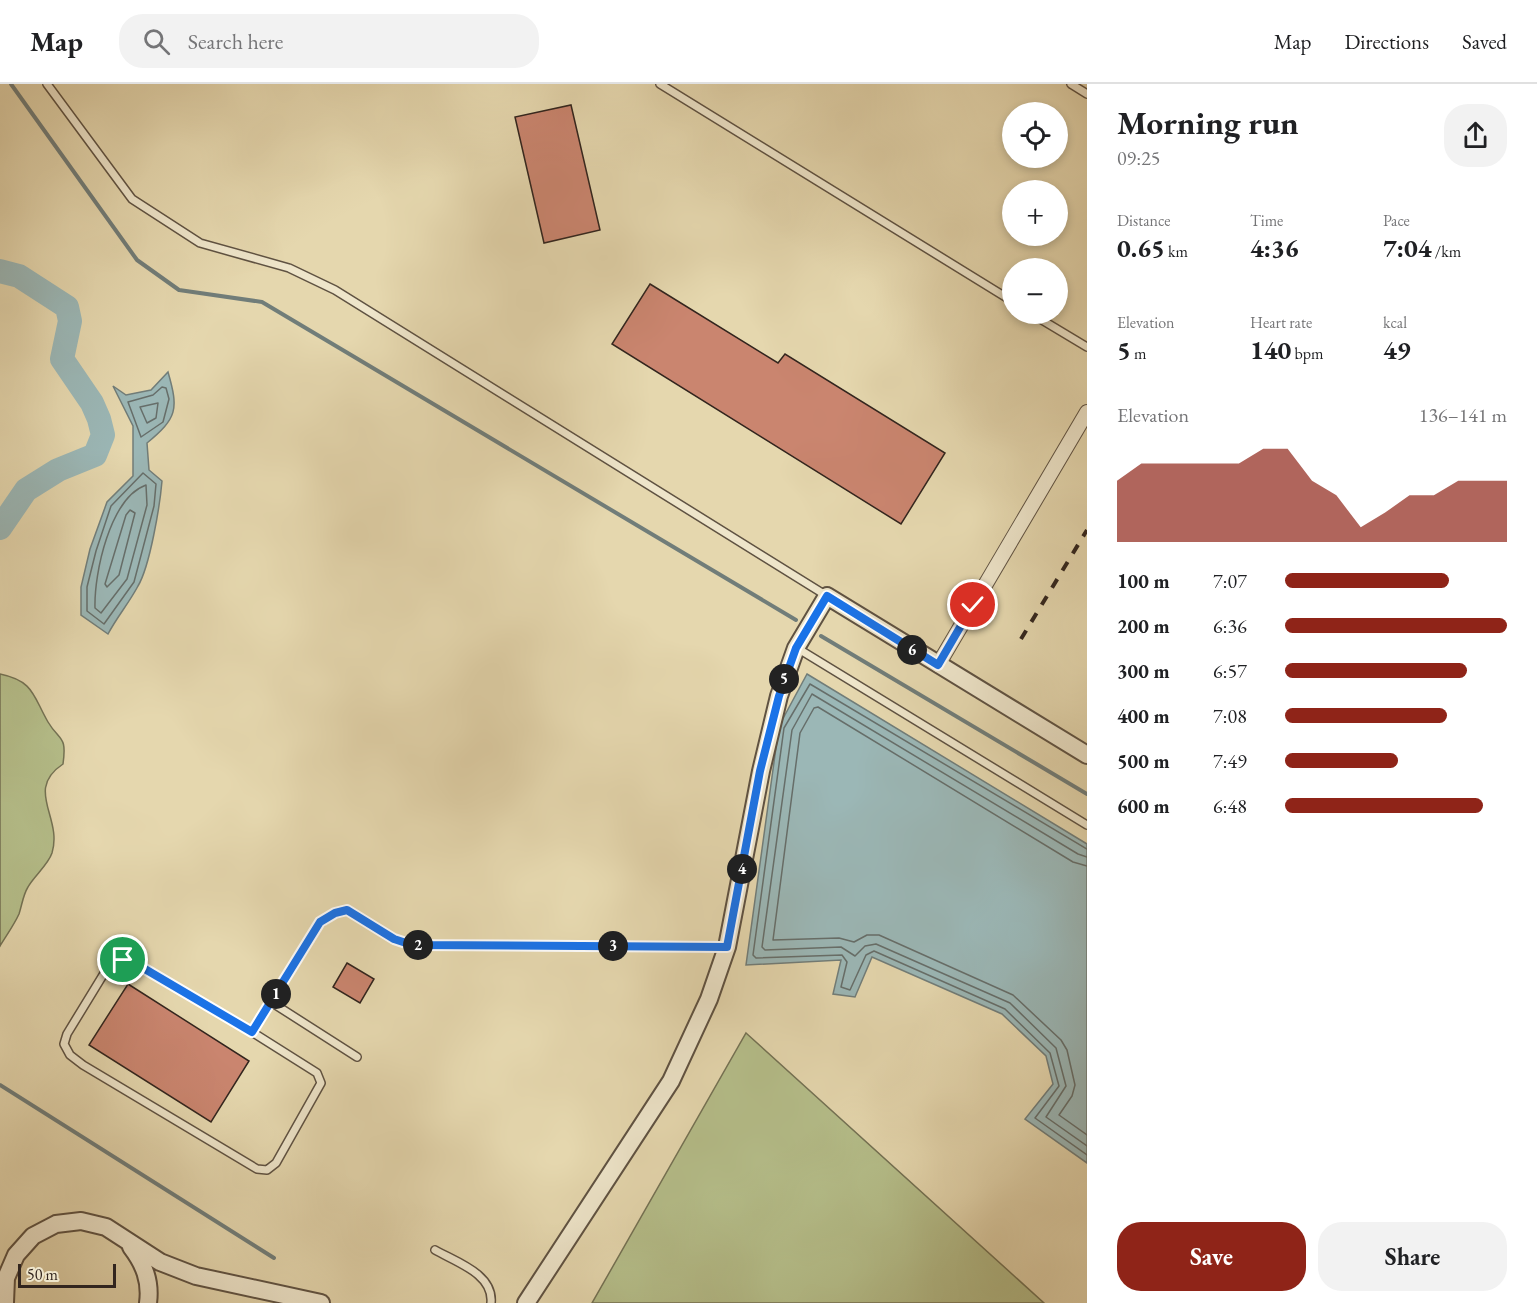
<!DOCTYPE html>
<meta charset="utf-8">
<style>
body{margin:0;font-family:"EB Garamond",serif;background:#f2f2f2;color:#202124;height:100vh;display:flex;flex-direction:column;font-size:22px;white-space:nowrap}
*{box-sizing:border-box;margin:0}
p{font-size:20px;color:#757577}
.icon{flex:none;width:33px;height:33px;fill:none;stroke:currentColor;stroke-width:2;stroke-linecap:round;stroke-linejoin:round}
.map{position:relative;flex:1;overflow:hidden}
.side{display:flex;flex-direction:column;background:#fff;width:450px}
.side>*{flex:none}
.fabs{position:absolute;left:1002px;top:18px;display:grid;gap:12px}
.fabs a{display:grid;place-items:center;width:66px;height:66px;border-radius:50%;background:#fff;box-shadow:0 3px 9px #0003;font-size:30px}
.scale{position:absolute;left:18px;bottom:15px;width:98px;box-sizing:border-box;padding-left:6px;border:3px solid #32251e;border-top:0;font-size:16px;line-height:21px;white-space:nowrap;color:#32251e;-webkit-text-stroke:4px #eee5ca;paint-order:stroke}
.pin{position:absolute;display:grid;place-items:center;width:51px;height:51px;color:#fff;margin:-26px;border:3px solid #fff;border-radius:50%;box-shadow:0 2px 6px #0007}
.km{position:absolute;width:30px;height:30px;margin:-15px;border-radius:50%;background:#222;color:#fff;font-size:16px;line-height:30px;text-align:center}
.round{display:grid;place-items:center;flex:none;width:63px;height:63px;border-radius:24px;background:#f2f2f2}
.head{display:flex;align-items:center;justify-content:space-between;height:102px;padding:0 30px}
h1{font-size:33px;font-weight:700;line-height:45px}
.stats{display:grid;grid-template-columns:repeat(3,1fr);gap:9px;height:102px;padding:6px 30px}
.stats div{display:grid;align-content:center}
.stats b{font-size:26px;font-weight:700}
.stats small{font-size:16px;font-weight:400}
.stats p{font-size:16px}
.chart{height:168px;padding:12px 30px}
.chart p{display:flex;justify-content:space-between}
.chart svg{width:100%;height:108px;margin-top:6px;fill:#8f2418;opacity:.7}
.primary-button{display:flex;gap:12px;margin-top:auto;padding:12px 30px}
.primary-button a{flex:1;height:69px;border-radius:24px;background:#8f2418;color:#fff;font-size:24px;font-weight:700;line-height:69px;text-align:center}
.primary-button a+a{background:#f2f2f2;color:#202124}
ul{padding:0 30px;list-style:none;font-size:20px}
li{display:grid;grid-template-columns:96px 72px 1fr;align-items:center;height:45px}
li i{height:15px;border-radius:8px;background:#8f2418}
header{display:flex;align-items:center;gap:36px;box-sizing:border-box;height:84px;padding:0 30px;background:#fff;border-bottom:2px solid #e0e0e0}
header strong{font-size:28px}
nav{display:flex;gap:33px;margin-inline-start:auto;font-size:21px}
.search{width:420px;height:54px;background:#f2f2f2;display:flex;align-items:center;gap:15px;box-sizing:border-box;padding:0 21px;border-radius:24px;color:#757577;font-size:22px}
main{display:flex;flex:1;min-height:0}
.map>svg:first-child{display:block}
.green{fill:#b5be8a;stroke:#747254;stroke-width:1.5}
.water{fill:#9bb7b6;stroke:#717d79;stroke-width:1.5}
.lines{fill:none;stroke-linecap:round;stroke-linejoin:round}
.shore{stroke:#666e6a;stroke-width:1.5}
.stream{stroke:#717d79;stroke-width:4}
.river{stroke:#9bb7b6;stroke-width:24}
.building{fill:#ca856f;stroke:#32251e;stroke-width:1.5}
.service-casing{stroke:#5f5242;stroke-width:10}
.minor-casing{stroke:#5f5242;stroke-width:16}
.tertiary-casing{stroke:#5f5242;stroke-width:20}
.service{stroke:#eee5ca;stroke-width:7}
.minor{stroke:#eee5ca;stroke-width:14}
.tertiary{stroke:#eee5ca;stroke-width:16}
.rail{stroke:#32251e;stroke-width:4;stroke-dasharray:10 10;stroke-linecap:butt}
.route-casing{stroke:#fff;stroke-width:12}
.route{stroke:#1a73e8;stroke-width:8}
</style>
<header>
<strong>Map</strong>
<div class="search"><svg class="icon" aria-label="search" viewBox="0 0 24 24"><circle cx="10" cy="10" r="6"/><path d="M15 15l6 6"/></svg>Search here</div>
<nav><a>Map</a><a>Directions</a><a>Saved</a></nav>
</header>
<main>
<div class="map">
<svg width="1087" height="1219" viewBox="0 0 1087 1219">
<rect width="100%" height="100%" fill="#e5d7ae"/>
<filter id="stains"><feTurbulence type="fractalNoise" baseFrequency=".00333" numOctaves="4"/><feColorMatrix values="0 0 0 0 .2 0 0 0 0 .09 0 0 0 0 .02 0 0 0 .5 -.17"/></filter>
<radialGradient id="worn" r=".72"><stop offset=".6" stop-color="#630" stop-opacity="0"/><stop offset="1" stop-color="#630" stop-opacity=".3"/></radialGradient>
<g class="green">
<path d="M0 590C34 597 33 612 48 638 60 658 67 651 63 680 24 706 63 733 52 769 48 781 34 792 28 803 23 811 22 821 19 830 14 841 6 852 0 862Z"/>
<polygon points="746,949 1044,1219 592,1219"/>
</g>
<g class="water">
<path d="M168 288C179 326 177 334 147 359L149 386 162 397C160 421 150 482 138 502 129 519 117 533 108 550L81 531V503L90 465 107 418 133 392V342L113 302 126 311 151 306Z"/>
<polygon points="807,590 1087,760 1087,1079 1025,1035 1053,1000 1046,972 1002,930 872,873 855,913 833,910 841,876 746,881 779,642"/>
</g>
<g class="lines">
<g class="shore">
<polygon points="162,303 166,304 169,315 163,338 141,353 128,318 153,311"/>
<polygon points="158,319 156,334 147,339 140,323"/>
<polygon points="143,389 156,400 154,422 134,498 104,540 87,527 87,503 96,467 111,422"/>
<path d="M146 401 147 421 127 495 101 529 95 524C94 489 110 414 146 401Z"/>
<polygon points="130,426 135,429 119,491 107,503 105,500 126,431"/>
<polyline points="1087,765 810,600 784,644 753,871 756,874 842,871 847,878 841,903 850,906 866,871 874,867 1005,925 1050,969 1059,1002 1035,1034 1087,1071"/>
<polyline points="1087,773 1078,770 812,610 792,646 762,863 765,866 841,863 855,872 865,862 876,860 1010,919 1056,964 1066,1002 1046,1033 1087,1062"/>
<polyline points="1087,782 1073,778 818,623 814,624 800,649 773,856 839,854 854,858 867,851 879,851 1013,911 1061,956 1067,966 1075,1001 1072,1012 1059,1031 1087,1051"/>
</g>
<g class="stream">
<polyline points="11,0 137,176 179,206 262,218 796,536"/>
<polyline points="821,552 1087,710"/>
<polyline points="0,1001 274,1174"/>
</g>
<polyline class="river" points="0,187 19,192 67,223 70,237 62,275 92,319 99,335 103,351 95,371 58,386 26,406 0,444"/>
</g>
<g class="building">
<polygon points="571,21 600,146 544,159 515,33"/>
<polygon points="650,200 778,279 785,270 945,369 901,440 612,260"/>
<polygon points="347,879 374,895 360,919 333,903"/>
<polygon points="128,900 249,977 211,1038 89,961"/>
</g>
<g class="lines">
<g class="service-casing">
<g id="service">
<polyline points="47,0 132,115 200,159 289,184 335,206 827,512"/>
<polyline points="660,0 1012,217"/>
<polyline points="1071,0 1087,10"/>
<polyline points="1032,230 1087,263"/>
<polyline points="797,564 1087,741"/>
<polyline points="271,918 357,973"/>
<polyline points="252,948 317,989 321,999 276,1079 267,1086 257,1085 83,981 70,971 64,960 67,950 111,878 133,878 252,948 320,839 335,829 347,826 394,855 412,861 727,863"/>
<path d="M435 1166C456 1178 494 1190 491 1219"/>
</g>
</g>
<g class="minor-casing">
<polyline id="minor" points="938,581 1087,328"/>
</g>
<g class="tertiary-casing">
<g id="tertiary">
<path d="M131 1163C144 1180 151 1197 148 1219"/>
<polyline points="5,1219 6,1194 16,1171 33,1152 56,1140 81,1137 106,1143 160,1178 196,1192 321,1219"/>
<polyline points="526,1219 671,997 709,915 727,863 761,687 779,612 796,564 827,512 1087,671"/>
</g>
</g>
<use href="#service" class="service"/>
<use href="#minor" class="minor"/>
<use href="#tertiary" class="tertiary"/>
<polyline class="rail" points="1021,555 1087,446"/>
</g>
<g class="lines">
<g class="route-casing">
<polyline id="route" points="123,876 133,878 252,948 320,838 335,829 347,826 394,855 412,861 727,863 760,687 779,612 796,564 827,512 938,581 973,521"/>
</g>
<use href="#route" class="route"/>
</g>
<rect width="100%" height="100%" filter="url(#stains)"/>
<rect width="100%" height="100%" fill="url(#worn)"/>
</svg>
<div class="fabs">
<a><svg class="icon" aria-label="locate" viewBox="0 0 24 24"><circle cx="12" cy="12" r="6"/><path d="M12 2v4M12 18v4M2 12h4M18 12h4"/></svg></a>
<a>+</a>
<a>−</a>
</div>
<div class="scale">50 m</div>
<div class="pin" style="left:123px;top:876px;background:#1e9e55"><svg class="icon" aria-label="arrive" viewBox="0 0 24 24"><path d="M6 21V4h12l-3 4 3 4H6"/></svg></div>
<div class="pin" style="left:973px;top:521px;background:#d93025"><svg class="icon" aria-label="check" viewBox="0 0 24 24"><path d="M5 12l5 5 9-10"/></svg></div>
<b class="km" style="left:276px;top:910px">1</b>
<b class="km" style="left:418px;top:861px">2</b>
<b class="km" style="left:613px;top:862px">3</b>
<b class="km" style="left:742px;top:785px">4</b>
<b class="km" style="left:784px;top:595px">5</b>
<b class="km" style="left:912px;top:566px">6</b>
</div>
<section class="side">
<div class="head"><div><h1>Morning run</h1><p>09:25</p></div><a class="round"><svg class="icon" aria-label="share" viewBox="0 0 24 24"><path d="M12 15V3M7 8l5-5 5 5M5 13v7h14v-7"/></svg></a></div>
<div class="stats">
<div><p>Distance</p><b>0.65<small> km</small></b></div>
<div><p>Time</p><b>4:36</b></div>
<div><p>Pace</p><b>7:04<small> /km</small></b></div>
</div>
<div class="stats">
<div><p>Elevation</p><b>5<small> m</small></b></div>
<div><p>Heart rate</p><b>140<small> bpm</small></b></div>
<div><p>kcal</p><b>49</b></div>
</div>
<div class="chart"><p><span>Elevation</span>136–141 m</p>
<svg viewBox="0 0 160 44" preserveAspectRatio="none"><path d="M0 44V19L10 12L20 12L30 12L40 12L50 12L60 6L70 6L80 19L90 25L100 38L110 32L120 25L130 25L140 19L150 19L160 19V44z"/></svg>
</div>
<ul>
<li><b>100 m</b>7:07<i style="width:74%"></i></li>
<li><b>200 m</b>6:36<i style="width:100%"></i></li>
<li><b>300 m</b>6:57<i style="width:82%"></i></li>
<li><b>400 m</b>7:08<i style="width:73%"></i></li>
<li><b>500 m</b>7:49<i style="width:51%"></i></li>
<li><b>600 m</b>6:48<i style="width:89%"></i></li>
</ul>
<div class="primary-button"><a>Save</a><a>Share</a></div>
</section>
</main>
